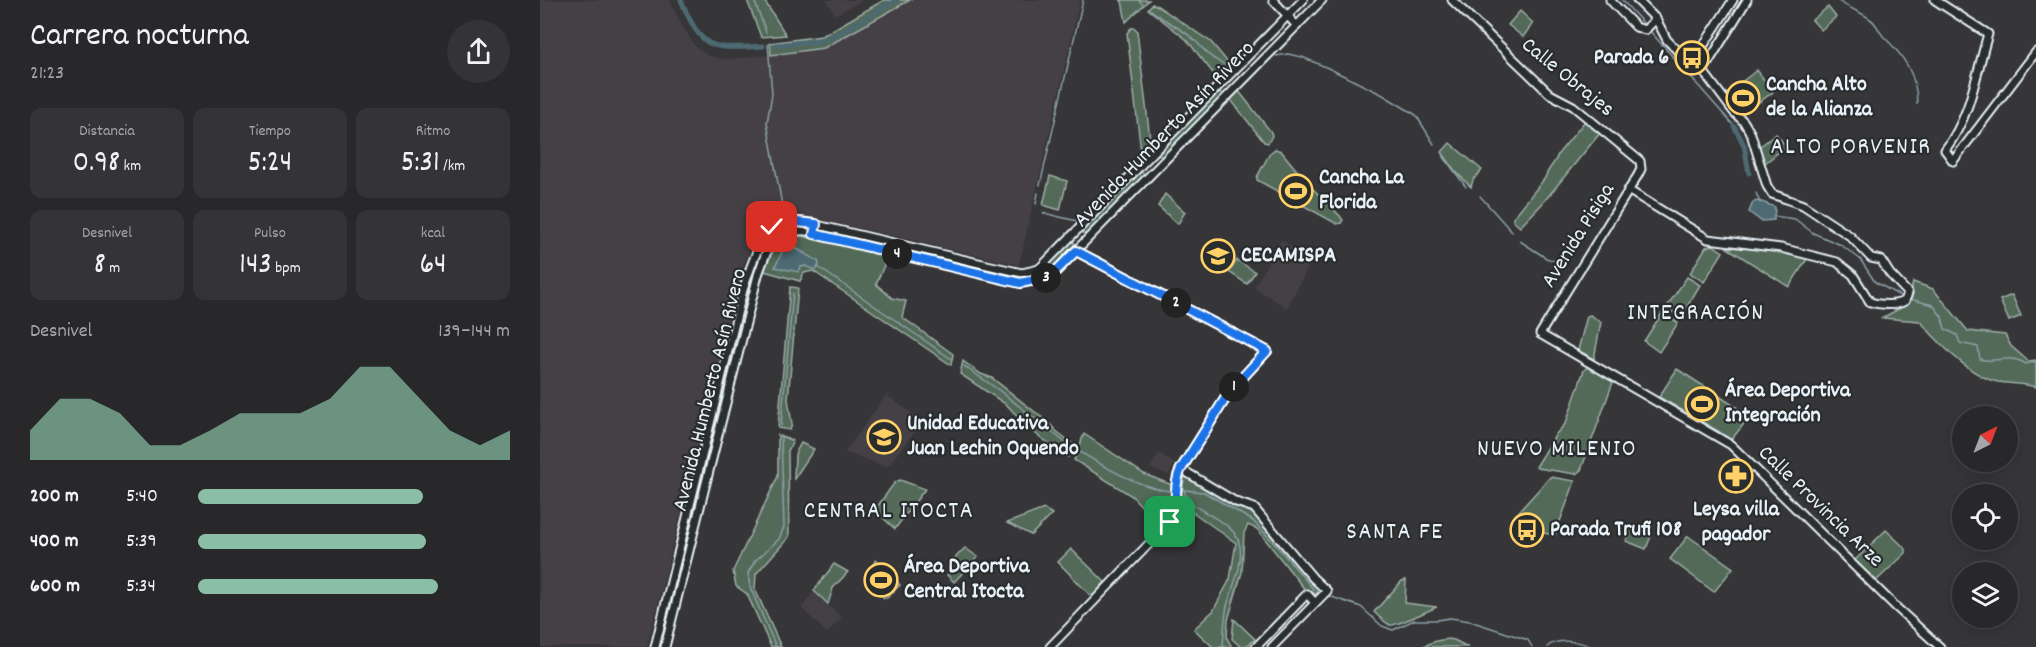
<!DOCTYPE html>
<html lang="es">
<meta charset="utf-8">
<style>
body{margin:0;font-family:Dekko,sans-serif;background:#343436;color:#f1f3f6;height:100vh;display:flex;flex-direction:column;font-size:22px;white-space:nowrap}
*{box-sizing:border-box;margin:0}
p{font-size:20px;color:#a5a6a8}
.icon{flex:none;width:33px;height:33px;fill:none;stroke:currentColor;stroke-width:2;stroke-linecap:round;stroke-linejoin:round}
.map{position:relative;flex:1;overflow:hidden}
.drawer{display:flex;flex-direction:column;background:#28282a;width:540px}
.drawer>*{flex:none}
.needle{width:39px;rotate:42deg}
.controls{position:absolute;left:1412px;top:406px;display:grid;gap:12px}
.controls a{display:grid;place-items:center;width:66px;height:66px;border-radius:50%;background:#28282a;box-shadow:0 3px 15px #0003,0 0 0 2px #444447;font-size:30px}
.pin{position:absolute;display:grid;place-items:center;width:51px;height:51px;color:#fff;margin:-26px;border-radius:12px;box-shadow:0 3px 9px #0006}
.km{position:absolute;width:30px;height:30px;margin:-15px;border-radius:50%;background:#222;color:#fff;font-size:16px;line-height:30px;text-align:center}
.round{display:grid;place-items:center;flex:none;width:63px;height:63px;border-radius:32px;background:#343436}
.overview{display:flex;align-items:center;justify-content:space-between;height:102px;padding:0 30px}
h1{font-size:33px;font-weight:600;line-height:45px}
.stats{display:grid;grid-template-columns:repeat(3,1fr);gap:9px;height:102px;padding:6px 30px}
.stats div{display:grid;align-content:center;border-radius:12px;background:#343436;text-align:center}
.stats b{font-size:30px;font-weight:600}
.stats small{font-size:16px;font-weight:400}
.stats p{font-size:16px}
.chart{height:168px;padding:12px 30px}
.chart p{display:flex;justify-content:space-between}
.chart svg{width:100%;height:108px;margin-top:6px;fill:#8abfa5;opacity:.7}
ul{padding:0 30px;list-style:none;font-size:20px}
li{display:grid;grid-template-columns:96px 72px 1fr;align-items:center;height:45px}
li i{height:15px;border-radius:8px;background:#8abfa5}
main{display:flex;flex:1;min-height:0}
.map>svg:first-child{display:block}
.built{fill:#453f44}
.green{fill:#536b58;stroke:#9eaea8;stroke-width:1.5}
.water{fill:#4e6a73;stroke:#8ca0a8;stroke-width:1.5}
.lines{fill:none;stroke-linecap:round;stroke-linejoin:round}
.stream{stroke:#8ca0a8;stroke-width:1.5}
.canal{stroke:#4e6a73;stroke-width:5}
.tertiary-casing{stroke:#e8f1f8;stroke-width:11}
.tertiary{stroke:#2a2d2e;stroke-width:7}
.route-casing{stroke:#fff;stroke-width:12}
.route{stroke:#1a73e8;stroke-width:8}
.labels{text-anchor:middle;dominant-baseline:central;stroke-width:4.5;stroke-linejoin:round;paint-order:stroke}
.poi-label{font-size:22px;font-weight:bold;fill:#e8f1f8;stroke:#2a2d2e;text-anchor:start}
.street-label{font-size:22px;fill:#e8f1f8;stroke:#2a2d2e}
.neighbourhood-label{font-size:24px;letter-spacing:1.5px;fill:#e8f1f8;stroke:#2a2d2e}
</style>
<main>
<section class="drawer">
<div class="overview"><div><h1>Carrera nocturna</h1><p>21:23</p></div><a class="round"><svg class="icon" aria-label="share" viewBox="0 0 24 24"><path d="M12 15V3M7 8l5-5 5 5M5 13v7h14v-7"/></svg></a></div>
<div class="stats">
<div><p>Distancia</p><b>0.98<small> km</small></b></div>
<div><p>Tiempo</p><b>5:24</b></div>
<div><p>Ritmo</p><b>5:31<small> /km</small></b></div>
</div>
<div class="stats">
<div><p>Desnivel</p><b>8<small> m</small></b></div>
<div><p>Pulso</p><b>143<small> bpm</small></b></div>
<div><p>kcal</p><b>64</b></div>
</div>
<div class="chart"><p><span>Desnivel</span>139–144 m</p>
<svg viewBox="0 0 160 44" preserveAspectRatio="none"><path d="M0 44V32L10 19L20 19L30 25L40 38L50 38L60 32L70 25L80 25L90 25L100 19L110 6L120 6L130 19L140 32L150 38L160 32V44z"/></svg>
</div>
<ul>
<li><b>200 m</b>5:40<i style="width:72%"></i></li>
<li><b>400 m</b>5:39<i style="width:73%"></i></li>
<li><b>600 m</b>5:34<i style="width:77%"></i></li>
</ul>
</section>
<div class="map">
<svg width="1496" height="647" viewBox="0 0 1496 647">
<rect width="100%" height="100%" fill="#363538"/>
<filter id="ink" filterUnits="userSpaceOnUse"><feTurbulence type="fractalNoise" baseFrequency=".0167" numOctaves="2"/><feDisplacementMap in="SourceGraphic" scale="12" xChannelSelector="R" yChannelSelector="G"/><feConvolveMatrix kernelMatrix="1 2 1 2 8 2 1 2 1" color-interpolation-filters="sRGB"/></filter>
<g filter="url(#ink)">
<g class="built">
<polygon points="0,0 130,0 141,24 155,46 168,56 185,59 231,55 284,48 370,0 540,0 479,265 232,208 203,266 107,647 0,647"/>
<polygon points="286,0 323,0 295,15"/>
<polygon points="741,240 772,260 747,308 714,287"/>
<polygon points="346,395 383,421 347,467 305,452"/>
<polygon points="619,453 635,464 628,475 610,468"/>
<polygon points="274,591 302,618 287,633 262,609 262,607"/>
</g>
<g class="green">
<polygon points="207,0 224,0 246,35 221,37"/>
<polygon points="344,0 370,0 284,48 231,55 230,43 282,36"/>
<polygon points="580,0 609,0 586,22 582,1"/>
<polygon points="612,4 616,5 671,42 690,65 689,69 680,79 677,78 647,40 608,9"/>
<polygon points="1288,7 1296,17 1281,30 1272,20"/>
<polygon points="980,11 993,23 983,37 968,25"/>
<polygon points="591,28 595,28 597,31 611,147 610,150 605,154 601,152 587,33"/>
<polygon points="1217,70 1233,92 1200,116 1186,97 1186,94"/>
<polygon points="698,90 731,132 732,136 728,143 724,142 691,100 690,97"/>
<polygon points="679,91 683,95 682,98 625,155 622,157 619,155 620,151"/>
<path d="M1045 121 1060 133 1002 204 980 227 973 221V218L1005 178C1007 169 1016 163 1018 154Z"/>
<polygon points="1236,134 1246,146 1224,164 1219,147"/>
<polygon points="910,143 942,170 933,180 931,187 915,171 902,152"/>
<polygon points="735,149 741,151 768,184 800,216 803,220 801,223 797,224 717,180 717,177 730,153"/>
<polygon points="600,170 604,174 603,177 548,233 544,234 542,232 542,228"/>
<polygon points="510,176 527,181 520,210 503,205"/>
<polygon points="625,194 645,212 638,224 618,206"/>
<polygon points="255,236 262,236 348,256 336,284 352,298 366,301 362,317 413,354 411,365 273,271 264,273 260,281 224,271 237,243"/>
<polygon points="530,242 534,242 534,248 509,273 504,273 504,268"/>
<polygon points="1173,245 1183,252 1164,282 1150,273 1166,247"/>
<polygon points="1186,247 1233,250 1269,256 1249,287"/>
<polygon points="697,260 715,272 707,284 689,272"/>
<polygon points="1147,277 1160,285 1141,317 1126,308"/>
<path d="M1373 282 1393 289 1428 331 1465 335 1471 346 1488 361 1496 360V387C1484 383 1471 384 1458 382 1430 377 1398 342 1380 321L1342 318 1368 304Z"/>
<polygon points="250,287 258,288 248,399 252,424 250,430 238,428"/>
<polygon points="1472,295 1481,316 1469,321 1460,300"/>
<polygon points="1122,313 1125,313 1138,323 1119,352 1104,341"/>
<polygon points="1050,315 1061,322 1054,359 1038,350 1047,316"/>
<polygon points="423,361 441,374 452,378 509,423 515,430 533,444 528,457 489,429 467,405 420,374"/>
<polygon points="1049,366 1072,380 1073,382 1041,470 1036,474 997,468 996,467 1016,434 1026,423 1044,370"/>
<polygon points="1137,369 1207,414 1208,419 1191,440 1178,431 1119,397"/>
<polygon points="544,434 604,474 632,485 632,507 621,527 592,496 534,460"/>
<polygon points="238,435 253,441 248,451 249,537 216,574 215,589 241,647 231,647 207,594 196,586 193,571 238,476"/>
<polygon points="261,443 274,449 254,479 255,454"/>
<polygon points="645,474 709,511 720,519 748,554 780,588 776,594 766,591 717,529 708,525 704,533 702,572 688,620 687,638 692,647 673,647 654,629 673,611 690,579 696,543 640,503"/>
<polygon points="1010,477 1035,481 1015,535 997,532 973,518"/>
<polygon points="360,480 385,489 355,529 339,514 337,507 355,482"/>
<polygon points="504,509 512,514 491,535 467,523"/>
<polygon points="1091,528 1111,536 1106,549 1086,541"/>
<polygon points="1346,530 1366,549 1366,553 1336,581 1314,561"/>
<polygon points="1148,536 1193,568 1174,592 1130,559"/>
<polygon points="425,548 438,557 414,582 407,575 418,565 414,559"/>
<polygon points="531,549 565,582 554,595 550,595 518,562"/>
<polygon points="336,560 360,585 347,598 344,598 325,576"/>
<polygon points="294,564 308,572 293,588 288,604 274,591"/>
<path d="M866 580 865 603 897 607C889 610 855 627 850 625 844 622 838 616 834 612L862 581Z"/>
<polygon points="694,619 715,639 708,645 701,647 692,639"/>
<polygon points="908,639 914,640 928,647 881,647 896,641"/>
</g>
<g class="water">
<polygon points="1219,201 1235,207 1234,220 1221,221 1209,212 1213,202"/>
<polygon points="257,249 278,261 279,265 276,270 265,266 261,267 259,272 235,267 243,250"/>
</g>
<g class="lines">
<g class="stream">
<polyline points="214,0 226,32"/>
<polyline points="598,0 604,5"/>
<polyline points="1082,0 1106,26"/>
<path d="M1297 0C1307 8 1320 11 1330 19 1337 23 1339 32 1344 37 1364 56 1377 75 1377 104"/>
<path d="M611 10C623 20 639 27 651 37 665 49 669 60 689 66"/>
<polyline points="1109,30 1194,126"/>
<polyline points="228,44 232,94 227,123 244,216"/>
<polyline points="736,56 748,54 762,57 788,68 843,95 876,115 894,144"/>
<polyline points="903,156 926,187"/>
<polyline points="500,185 543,0"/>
<polyline points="1216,193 1220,203"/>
<polyline points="940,196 972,232"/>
<polyline points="496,204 498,193"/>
<polyline points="503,213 537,221"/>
<polyline points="1233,216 1255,219 1273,233 1301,245 1320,259 1335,282 1362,297"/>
<polyline points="247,239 249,249"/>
<polyline points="980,241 1006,258 1018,262"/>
<polyline points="278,267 410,358"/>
<path d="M1370 299 1393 305 1402 317 1405 329 1417 335 1420 343 1438 347 1440 359C1450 364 1469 353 1486 364L1496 361"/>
<polyline points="424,366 460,391 531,447"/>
<polyline points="241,426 253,293"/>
<path d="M540 452C567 468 598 487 630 491"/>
<polyline points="786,595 821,607 842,626 853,630 874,620 897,620 910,618 930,621 988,640 992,647"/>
<polyline points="236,647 210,587 208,573 215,561 239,539 244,527 241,437"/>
<path d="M683 647C684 633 684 619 687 606 692 587 703 567 700 547 696 516 650 516 644 490L664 492 713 521 736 545 774 590"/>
<path d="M1007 647C1017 638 1041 641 1052 647"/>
</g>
<g class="canal">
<path d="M141 0C163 52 170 49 223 46"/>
<polyline points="236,45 279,41 293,37 357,0"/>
<polyline points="1194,126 1204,145 1209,173"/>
</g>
<g class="tertiary-casing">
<g id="tertiary">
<polyline points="733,0 757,26"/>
<polyline points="912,0 1010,94 1033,106 1100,161 1101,169 1098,175 1000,334 1191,445 1357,608 1400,647"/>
<polyline points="1070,0 1096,27 1105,30 1116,19"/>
<path d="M1395 0 1448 34C1436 74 1431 116 1405 150L1413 161 1496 52"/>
<polyline points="1152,63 1193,0"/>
<polyline points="1163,71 1207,0"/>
<path d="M1088 190 1168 239 1241 248 1297 262 1313 275 1330 302C1340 305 1355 306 1365 301L1368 293 1350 274 1341 260 1331 258 1310 236 1263 205 1232 194 1227 186 1211 134 1204 122 1193 111 1163 71 1145 58 1127 40 1116 19 1097 0"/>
<polyline points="641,469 696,502 714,508 773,578 787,591 732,647"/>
<path d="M115 647 203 290C208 274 221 233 235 225 244 220 254 221 264 222L447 265 482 273 499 269 763 0"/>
<path d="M125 647 218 275C228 247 232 229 266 231L480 283 510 277 782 0"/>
<path d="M510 647 630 522C640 506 632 485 641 469L690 391 727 351 536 251"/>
<polyline points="716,647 767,594 775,603"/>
</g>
</g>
<use href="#tertiary" class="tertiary"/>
</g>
</g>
<g class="lines" filter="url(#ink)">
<g class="route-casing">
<path id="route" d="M232 227 246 221 276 224 274 234 480 283 510 277 536 251 727 351 690 391 641 469C632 485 640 506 630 522"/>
</g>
<use href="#route" class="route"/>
</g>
<defs>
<g id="bus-ring" transform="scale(1.725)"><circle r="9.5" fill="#2a2d2e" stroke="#ffd166" stroke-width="1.5"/><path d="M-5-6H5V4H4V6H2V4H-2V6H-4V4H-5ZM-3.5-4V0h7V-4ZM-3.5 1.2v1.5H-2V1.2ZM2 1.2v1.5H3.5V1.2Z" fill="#ffd166"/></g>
<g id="stadium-ring" transform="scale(1.725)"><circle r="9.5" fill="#2a2d2e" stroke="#ffd166" stroke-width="1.5"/><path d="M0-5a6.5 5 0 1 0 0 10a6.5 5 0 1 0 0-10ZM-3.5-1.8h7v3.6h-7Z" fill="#ffd166"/></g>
<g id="university-ring" transform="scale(1.725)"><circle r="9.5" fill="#2a2d2e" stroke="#ffd166" stroke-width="1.5"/><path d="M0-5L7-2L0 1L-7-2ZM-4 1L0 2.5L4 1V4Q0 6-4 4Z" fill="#ffd166"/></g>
<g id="school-ring" transform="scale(1.725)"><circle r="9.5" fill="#2a2d2e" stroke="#ffd166" stroke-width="1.5"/><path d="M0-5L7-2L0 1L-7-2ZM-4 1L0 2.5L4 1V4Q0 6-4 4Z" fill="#ffd166"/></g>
<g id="pharmacy-ring" transform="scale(1.725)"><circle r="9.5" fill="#2a2d2e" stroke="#ffd166" stroke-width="1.5"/><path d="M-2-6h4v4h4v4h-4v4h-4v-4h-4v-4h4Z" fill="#ffd166"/></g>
</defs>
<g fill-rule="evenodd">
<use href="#bus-ring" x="1152" y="58"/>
<use href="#stadium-ring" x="1203" y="98"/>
<use href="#stadium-ring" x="756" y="191"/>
<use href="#university-ring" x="678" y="256"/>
<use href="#stadium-ring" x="1162" y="404"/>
<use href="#school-ring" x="344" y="437"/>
<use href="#pharmacy-ring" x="1196" y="476"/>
<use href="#bus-ring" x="987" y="530"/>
<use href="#stadium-ring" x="341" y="580"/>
</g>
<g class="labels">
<g class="poi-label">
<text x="1129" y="58" text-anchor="end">Parada 6</text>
<text x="1226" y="85">Cancha Alto<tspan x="1226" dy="25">de la Alianza</tspan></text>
<text x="779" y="178">Cancha La<tspan x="779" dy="25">Florida</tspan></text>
<text x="701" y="256">CECAMISPA</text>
<text x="1185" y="391">Área Deportiva<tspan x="1185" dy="25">Integración</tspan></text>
<text x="367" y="424">Unidad Educativa<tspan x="367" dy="25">Juan Lechin Oquendo</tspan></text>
<text x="1196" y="510" text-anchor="middle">Leysa villa<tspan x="1196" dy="25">pagador</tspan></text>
<text x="1010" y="530">Parada Trufi 108</text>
<text x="364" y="567">Área Deportiva<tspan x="364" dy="25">Central Itocta</tspan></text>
</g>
<g class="street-label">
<text transform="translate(1027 78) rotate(39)">Calle Obrajes</text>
<text transform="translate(625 135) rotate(-46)">Avenida Humberto Asín Rivero</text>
<text transform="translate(1039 236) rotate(-58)">Avenida Pisiga</text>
<text transform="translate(171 390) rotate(-76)">Avenida Humberto Asín Rivero</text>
<text transform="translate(1280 507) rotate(44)">Calle Provincia Arze</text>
</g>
<g class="neighbourhood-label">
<text x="1311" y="148">ALTO PORVENIR</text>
<text x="1156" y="314">INTEGRACIÓN</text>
<text x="1017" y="450">NUEVO MILENIO</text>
<text x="349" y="512">CENTRAL ITOCTA</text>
<text x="855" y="533">SANTA FE</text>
</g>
</g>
</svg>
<div class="controls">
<a><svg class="needle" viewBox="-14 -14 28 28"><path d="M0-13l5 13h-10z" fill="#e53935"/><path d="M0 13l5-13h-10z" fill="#a5a6a8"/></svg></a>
<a><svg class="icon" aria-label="locate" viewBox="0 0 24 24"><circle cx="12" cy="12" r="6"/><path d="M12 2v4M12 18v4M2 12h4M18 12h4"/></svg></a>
<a><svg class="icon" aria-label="layers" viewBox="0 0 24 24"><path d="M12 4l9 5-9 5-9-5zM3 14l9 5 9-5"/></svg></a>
</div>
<div class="pin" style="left:630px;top:522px;background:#1e9e55"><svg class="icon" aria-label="arrive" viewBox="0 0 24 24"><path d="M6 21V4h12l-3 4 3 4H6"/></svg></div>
<div class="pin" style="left:232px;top:227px;background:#d93025"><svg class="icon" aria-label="check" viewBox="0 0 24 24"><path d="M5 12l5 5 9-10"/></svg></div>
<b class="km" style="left:694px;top:387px">1</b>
<b class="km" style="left:636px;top:303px">2</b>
<b class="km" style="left:506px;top:278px">3</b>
<b class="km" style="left:357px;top:254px">4</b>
</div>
</main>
